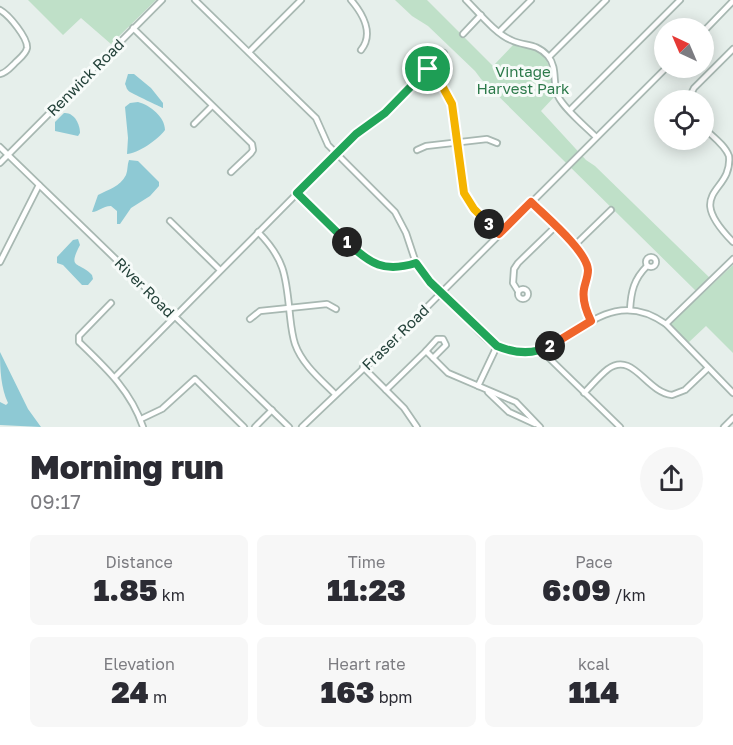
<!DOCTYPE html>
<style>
body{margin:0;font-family:"Golos Text",sans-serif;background:#f7f7f7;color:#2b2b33;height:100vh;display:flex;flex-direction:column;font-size:22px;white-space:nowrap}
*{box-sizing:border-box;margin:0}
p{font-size:20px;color:#7c7c81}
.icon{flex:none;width:33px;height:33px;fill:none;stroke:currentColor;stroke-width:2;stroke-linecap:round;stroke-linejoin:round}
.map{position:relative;height:427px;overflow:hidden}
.side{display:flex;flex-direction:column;background:#fff;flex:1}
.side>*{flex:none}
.needle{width:39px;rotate:316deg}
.buttons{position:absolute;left:654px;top:18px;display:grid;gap:12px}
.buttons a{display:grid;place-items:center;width:60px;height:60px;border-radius:50%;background:#fff;box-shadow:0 3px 15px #0003;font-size:30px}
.pin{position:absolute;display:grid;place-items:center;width:51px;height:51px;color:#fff;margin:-26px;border:3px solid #fff;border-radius:50%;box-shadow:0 2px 6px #0007}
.km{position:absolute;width:30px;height:30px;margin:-15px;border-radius:50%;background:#222;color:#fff;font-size:16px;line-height:30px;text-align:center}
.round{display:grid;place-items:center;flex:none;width:63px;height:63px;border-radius:32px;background:#f7f7f7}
.head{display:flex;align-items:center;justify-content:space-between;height:102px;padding:0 30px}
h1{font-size:33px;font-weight:800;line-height:45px}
.stats{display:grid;grid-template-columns:repeat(3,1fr);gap:9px;height:102px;padding:6px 30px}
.stats div{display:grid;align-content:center;border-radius:9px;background:#f7f7f7;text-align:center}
.stats b{font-size:30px;font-weight:800}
.stats small{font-size:16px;font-weight:400}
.stats p{font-size:16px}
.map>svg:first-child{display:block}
.green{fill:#bfe0c8}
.water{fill:#8ec9d4}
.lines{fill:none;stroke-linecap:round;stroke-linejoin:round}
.minor-casing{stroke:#a8b8b2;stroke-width:8}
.minor{stroke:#fff;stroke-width:4.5}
.split-1-casing{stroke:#fff;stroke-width:12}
.split-2-casing{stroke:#fff;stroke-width:12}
.split-3-casing{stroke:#fff;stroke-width:12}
.split-4-casing{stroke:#fff;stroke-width:12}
.split-1{stroke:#22a559;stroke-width:8}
.split-2{stroke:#22a559;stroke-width:8}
.split-3{stroke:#f0652b;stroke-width:8}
.split-4{stroke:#f5b400;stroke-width:8}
.labels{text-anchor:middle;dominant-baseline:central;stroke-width:6;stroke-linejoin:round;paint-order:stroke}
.park-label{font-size:15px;fill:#2d7a4b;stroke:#f7fbf9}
.street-label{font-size:15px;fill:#24423a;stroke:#f7fbf9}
</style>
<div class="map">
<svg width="733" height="427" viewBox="0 0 733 427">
<rect width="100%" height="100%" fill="#e6efeb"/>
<g class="green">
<polygon points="28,0 156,0 111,44 81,18 63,35"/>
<path d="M395 0H427L493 66 514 44C556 54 546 61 555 96L541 111 586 160 595 166 712 280 698 293 481 79 475 71 428 26 412 16Z"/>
<polygon points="733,265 733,353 706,326 688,343 670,324"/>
</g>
<g class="water">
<path d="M128 74H134L151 88 163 103V108C160 107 134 94 130 92 126 89 127 88 125 84Z"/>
<path d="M138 102C150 105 165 117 165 130 159 139 137 154 127 154L128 138 125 107 130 103Z"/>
<path d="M64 113C74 112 80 124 80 133L78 136 55 131V122Z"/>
<path d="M129 160 138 161 159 182V186L150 196 131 208 120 224H117V211L111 206C102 206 99 212 92 212L98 195C109 189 120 187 126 175 128 170 127 165 129 160Z"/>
<path d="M78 239 80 245C67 270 79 261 92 275L93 279 88 285H82L63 265 57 263V257L73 240Z"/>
<path d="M0 352 28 409 41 427 0 425V402L6 405 8 403C1 388 0 370 0 352Z"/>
</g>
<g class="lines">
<g class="minor-casing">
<g id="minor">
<path d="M195 0 316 118 328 145 395 212 406 233 416 263 423 275C438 291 454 306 469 321 477 330 486 340 496 346 559 382 594 273 666 324L733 393"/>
<path d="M351 0C363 14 374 34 361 50"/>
<path d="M466 0C478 12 496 34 511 40 525 47 535 42 548 56 558 68 552 83 558 96 564 109 585 126 596 137"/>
<path d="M0 10C9 15 28 38 27 48 26 54 19 59 15 63 10 68 6 73 0 74"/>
<polyline points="133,28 252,144 253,150 251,153 231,172"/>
<polyline points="704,31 733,1"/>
<polyline points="499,32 531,0"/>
<polyline points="463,34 481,15"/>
<polyline points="249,52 301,0"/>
<polyline points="549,57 606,0"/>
<polyline points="428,70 440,82 452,104 464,193 474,209 499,234"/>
<polyline points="688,100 694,88 733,49"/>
<polyline points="570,110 680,0"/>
<polyline points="194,124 212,106"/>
<path d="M704 128C712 136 725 145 729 156 733 194 682 190 733 242"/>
<polyline points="0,147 289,427"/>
<polyline points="417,150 426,146 487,139 497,143"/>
<polyline points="0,163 162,0"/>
<path d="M297 193 362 257C380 268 396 269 416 263"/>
<path d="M531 202C545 217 587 251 588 270 588 277 585 283 584 289 582 300 586 311 591 321"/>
<polyline points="170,221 220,270"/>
<path d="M258 232C286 260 286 278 290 316 291 325 292 335 295 344 302 364 320 379 335 394"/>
<polyline points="575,245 611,210"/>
<circle cx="651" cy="262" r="5"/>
<polyline points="0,262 39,185"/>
<circle cx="523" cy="294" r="5"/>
<polyline points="518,291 513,283 514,269 518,263 555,227"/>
<path d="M111 303 79 336V342C106 368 131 391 143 427"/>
<path d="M630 310C631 291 634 279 647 266"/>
<polyline points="250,319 260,311 289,308 327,304 336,309"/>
<polyline points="666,324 733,259"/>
<polyline points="544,350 548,357 620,427"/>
<polyline points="426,351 437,339 443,339 446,345 433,358"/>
<polyline points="363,367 404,408 417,427"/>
<polyline points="115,377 356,134 385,113 444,53"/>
<polyline points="478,386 497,346"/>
<polyline points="386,390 426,351 448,373 516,402 540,427"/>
<polyline points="488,392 509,412 535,424"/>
<path d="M584 393C592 385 599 376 608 369 633 351 646 392 672 395L685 390 708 368"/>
<polyline points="141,419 162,409 195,379 244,427"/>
<polyline points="255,427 272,410"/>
<polyline points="302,427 402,332 666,68"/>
<polyline points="724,427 733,418"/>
</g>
</g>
<use href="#minor" class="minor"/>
</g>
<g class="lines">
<g class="split-1-casing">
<polyline id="split-1" points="347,242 297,193 356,134 385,113 428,69"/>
</g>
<g class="split-2-casing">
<path id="split-2" d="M347 242C370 264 384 273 416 263L430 282 497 346C514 353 533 355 550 346"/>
</g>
<g class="split-3-casing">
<path id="split-3" d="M489 224 499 234 531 202C545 216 587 251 588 270 588 277 585 283 584 289 582 300 586 311 591 321L550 346"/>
</g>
<g class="split-4-casing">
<polyline id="split-4" points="428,69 440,82 452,104 464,193 474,209 489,224"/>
</g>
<use href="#split-1" class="split-1"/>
<use href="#split-2" class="split-2"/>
<use href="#split-3" class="split-3"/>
<use href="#split-4" class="split-4"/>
</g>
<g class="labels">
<g class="park-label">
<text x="523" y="71">Vintage<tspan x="523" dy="17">Harvest Park</tspan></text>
</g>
<g class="street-label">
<text transform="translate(85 77) rotate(-45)">Renwick Road</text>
<text transform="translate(145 287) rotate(45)">River Road</text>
<text transform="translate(395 337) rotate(-44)">Fraser Road</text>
</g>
</g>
</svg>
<div class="buttons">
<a><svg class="needle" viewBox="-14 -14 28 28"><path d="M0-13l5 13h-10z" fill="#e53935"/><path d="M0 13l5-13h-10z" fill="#7c7c81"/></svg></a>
<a><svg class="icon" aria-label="locate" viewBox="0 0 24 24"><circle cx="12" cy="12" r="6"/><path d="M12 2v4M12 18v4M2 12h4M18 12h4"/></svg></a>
</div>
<div class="pin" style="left:428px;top:69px;background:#1e9e55"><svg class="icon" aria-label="arrive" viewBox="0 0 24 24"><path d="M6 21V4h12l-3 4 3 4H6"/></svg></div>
<b class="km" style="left:347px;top:242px">1</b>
<b class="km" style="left:550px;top:346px">2</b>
<b class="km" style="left:489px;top:224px">3</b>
</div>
<section class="side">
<div class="head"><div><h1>Morning run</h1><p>09:17</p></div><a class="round"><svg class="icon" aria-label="share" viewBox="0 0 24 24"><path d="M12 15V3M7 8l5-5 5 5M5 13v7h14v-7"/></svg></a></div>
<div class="stats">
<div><p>Distance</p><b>1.85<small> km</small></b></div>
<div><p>Time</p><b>11:23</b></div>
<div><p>Pace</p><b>6:09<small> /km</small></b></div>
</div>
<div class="stats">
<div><p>Elevation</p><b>24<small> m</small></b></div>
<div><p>Heart rate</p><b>163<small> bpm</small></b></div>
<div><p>kcal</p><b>114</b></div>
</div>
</section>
